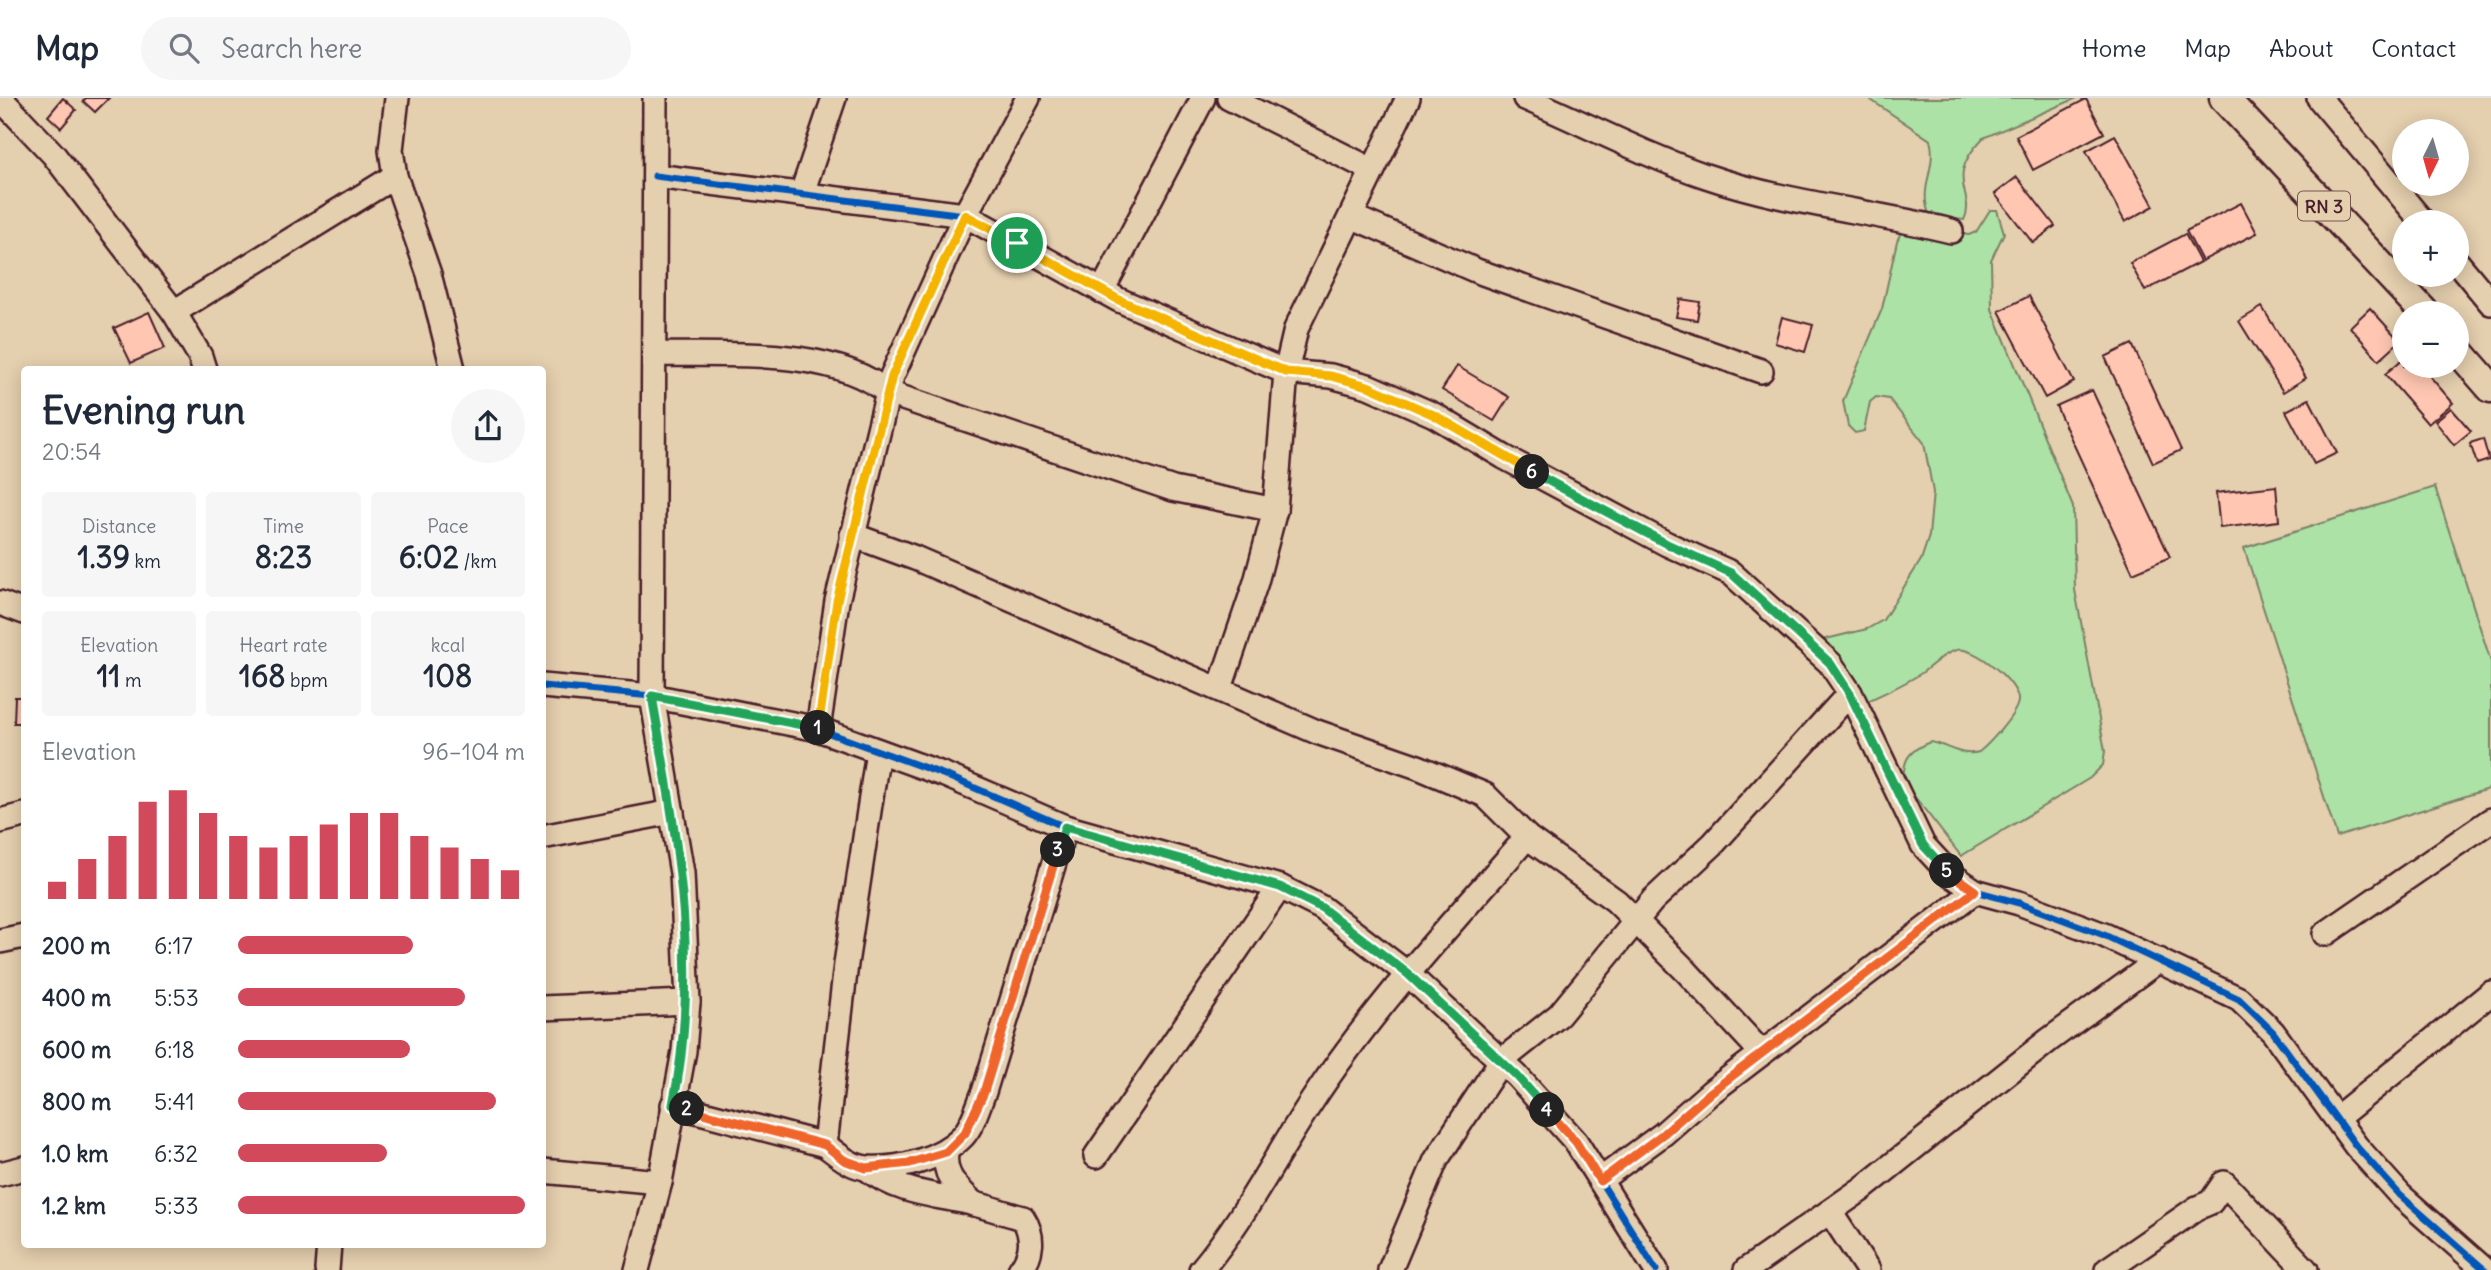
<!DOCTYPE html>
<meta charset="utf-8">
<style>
body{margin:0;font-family:Delius,sans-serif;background:#f6f6f7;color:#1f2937;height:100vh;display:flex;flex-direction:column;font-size:26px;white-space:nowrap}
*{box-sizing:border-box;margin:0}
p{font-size:23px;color:#747a83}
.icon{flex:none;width:38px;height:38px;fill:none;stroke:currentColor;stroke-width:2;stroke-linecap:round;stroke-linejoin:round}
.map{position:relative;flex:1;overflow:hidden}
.side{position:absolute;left:21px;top:268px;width:525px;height:882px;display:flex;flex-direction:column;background:#fff;border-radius:7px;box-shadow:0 4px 18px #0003}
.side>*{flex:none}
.needle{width:46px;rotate:185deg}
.controls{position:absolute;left:2392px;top:21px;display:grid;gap:14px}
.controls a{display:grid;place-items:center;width:77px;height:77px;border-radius:50%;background:#fff;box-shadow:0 4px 18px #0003;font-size:35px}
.pin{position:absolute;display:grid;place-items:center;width:60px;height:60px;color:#fff;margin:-30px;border:4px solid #fff;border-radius:50%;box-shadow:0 2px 7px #0007}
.km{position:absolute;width:35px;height:35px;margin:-18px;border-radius:50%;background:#222;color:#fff;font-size:19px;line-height:35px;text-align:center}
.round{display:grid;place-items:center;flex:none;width:74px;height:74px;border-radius:37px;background:#f6f6f7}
.summary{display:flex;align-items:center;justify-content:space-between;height:119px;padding:0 21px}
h1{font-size:38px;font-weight:700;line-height:52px}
.stats{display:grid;grid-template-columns:repeat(3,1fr);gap:10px;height:119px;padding:7px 21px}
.stats div{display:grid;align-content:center;border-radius:7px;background:#f6f6f7;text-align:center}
.stats b{font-size:30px;font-weight:700}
.stats small{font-size:19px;font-weight:400}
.stats p{font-size:19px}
.chart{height:196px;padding:14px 21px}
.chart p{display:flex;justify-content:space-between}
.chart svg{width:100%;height:126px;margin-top:7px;stroke:#d1495b;stroke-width:6}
ul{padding:0 21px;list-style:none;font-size:23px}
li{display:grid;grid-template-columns:112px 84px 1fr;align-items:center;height:52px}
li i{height:18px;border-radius:9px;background:#d1495b}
header{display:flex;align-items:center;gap:42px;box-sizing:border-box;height:98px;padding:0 35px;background:#fff;border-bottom:2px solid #e0e1e3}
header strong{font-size:33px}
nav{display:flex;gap:38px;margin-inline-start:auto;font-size:24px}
.search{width:490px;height:63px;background:#f6f6f7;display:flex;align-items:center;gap:18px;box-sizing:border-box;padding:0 24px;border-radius:38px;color:#747a83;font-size:26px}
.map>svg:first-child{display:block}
.green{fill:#ace2a5;stroke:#7b8068;stroke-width:2}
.building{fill:#ffc7b2;stroke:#4a1f2b;stroke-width:2}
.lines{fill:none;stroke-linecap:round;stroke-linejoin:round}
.minor-casing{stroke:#4a1f2b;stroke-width:28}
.major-casing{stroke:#4a1f2b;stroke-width:33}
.minor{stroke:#e4cfae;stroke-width:23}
.major{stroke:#e4cfae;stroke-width:28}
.cycleway-casing{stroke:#e4cfae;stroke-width:11}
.cycleway{stroke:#0057b8;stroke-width:7}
.split-1-casing{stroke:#fff;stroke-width:14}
.split-2-casing{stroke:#fff;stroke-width:14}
.split-3-casing{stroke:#fff;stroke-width:14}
.split-4-casing{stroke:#fff;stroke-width:14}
.split-5-casing{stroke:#fff;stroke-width:14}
.split-6-casing{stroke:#fff;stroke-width:14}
.split-7-casing{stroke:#fff;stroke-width:14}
.split-1{stroke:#f5b400;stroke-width:9}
.split-2{stroke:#22a559;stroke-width:9}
.split-3{stroke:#f0652b;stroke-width:9}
.split-4{stroke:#22a559;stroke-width:9}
.split-5{stroke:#f0652b;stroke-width:9}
.split-6{stroke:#22a559;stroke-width:9}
.split-7{stroke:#f5b400;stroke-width:9}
.labels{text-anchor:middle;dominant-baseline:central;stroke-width:5;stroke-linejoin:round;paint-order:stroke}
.shield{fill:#e4cfae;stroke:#785452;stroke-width:2}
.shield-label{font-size:18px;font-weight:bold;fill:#4a1f2b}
</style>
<header>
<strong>Map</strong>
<div class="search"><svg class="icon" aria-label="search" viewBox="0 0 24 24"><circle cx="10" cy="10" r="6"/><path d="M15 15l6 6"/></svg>Search here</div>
<nav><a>Home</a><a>Map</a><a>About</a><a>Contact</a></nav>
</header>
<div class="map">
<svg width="2491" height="1172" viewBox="0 0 2491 1172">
<rect width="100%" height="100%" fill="#e4cfae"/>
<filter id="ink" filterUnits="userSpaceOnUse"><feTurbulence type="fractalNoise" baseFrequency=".0143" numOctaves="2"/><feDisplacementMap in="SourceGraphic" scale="14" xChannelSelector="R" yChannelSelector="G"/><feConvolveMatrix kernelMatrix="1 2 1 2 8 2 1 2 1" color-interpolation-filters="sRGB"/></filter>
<g filter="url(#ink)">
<g class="green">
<path d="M1868 0H2077L1983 40C1942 82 1977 96 1964 122L1930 118C1917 91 1938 69 1930 42Z"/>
<path d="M1990 112H1997L2004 135 1991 162 1992 211 2073 409 2075 492 2105 653 2103 667 2090 680 1961 758 1904 685C1902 662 1909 652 1930 644 1948 647 1960 659 1979 654 1989 646 2017 616 2018 603 2020 586 1974 547 1956 552 1943 555 1931 569 1920 576 1902 588 1881 596 1862 606L1822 542 1867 531 1883 522 1921 462 1929 438 1933 394 1924 345 1889 301 1876 299 1870 304 1864 333 1855 335 1848 328 1843 303 1882 211 1897 143 1901 134 1920 131 1969 137 1976 134Z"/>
<polygon points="2435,389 2491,564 2491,690 2337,739 2244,450"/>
</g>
<g class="building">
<polygon points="63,0 76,12 61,30 48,18"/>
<polygon points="86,0 109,0 95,14 83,3"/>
<polygon points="2086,1 2104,35 2033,72 2016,38"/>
<polygon points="2115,37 2154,108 2125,124 2086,53"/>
<polygon points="2017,79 2055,128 2033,145 1995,96"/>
<polygon points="2241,105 2257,135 2202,163 2186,133"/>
<polygon points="2185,136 2200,164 2145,193 2130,165"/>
<polygon points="2029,198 2074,284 2045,300 1999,213"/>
<polygon points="1680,201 1700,204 1697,222 1676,219"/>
<polygon points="2262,209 2306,280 2283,294 2239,223"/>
<polygon points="2370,210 2400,243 2379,262 2350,229"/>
<polygon points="149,214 165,250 131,265 114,230"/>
<polygon points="1782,219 1813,227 1805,254 1775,245"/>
<polygon points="2132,246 2181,352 2153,365 2105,259"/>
<polygon points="2404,260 2404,268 2421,268 2453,305 2428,326 2385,276"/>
<polygon points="1457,268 1509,299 1494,323 1442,292"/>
<polygon points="2092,292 2170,459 2133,475 2056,308"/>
<polygon points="2309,301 2337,355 2314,366 2286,313"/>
<polygon points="2451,310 2471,333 2454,347 2435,323"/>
<polygon points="2483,341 2489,362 2477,366 2470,345"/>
<polygon points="2276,388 2279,423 2220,430 2216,395"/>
<polygon points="15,599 24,599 24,625 14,625"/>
</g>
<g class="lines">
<g class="minor-casing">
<g id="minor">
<polyline points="0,0 53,56 174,214 200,258 204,271"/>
<polyline points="397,0 391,52 395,78 429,176 453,271"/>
<polyline points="1229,0 1372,72"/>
<path d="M1525 0C1585 26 1645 57 1706 78 1785 105 1870 113 1951 133"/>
<polyline points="2319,0 2423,124"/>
<polyline points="655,78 965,117 1119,202 1286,274 1331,278 1368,288 1434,317 1504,359 1667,446 1731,475 1830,565 1850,595 1923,747 1949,775 1975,793 2019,805 2104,837 2239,901 2273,934 2356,1048 2400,1097 2485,1172"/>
<polyline points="802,95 834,0"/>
<polyline points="1353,119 1477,173 1761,273"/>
<polyline points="2457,164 2491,205"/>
<polyline points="1102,193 1203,0"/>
<polyline points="174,214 395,78"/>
<path d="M654 256C723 258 833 248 888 295L1173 391 1275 412"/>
<polyline points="852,437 915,460 1317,634 1418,669 1485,697 1527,739 1616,803 1686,873 1762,955"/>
<polyline points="0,505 24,514"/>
<polyline points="542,588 652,598 818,631 945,677 1065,729 1280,789 1322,810 1408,876 1517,978 1576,1044 1656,1172"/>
<polyline points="1220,590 1256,484 1275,412 1286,274 1296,231 1408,0"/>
<polyline points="818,631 837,503 892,278 965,117 1028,0"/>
<polyline points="0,723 24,717"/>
<polyline points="542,739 672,714"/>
<polyline points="2325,836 2491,722"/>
<polyline points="0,843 24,838"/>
<polyline points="542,910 688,904"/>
<path d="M673 1007 825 1047C837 1056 851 1069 867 1070 899 1072 941 1061 963 1038 973 1027 978 1008 984 994L1065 729"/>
<polyline points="2338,1019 2491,895"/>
<polyline points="825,1047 846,866 878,653"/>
<path d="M946 1054C943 1079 957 1089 974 1106"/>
<polyline points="1096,1058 1280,789"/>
<path d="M866 1070C896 1095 938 1097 975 1106 991 1110 1007 1116 1023 1120 1034 1138 1033 1156 1020 1172"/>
<polyline points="542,1073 660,1084"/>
<polyline points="0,1076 24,1070"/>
<polyline points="1600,1082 1663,1036 1711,994 1975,793"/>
<polyline points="1830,1114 1868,1172"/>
<polyline points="327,1172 329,1146"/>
<polyline points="637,1172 660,1084 684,953 688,904 682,775 652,598 655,0"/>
<path d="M1201 1172C1245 1120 1274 1060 1312 1003 1374 908 1453 824 1527 739"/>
<polyline points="1390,1172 1436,1062 1501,963 1559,917 1653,802 1713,746 1850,595"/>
<polyline points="1746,1172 1862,1091 2049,942 2159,862"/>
<polyline points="2107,1172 2197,1110 2211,1104 2224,1085 2306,1172"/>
</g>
</g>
<g class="major-casing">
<g id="major">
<polyline points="2224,0 2425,215"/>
<polyline points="2457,251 2491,290"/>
</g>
</g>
<use href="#minor" class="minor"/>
<use href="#major" class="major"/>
<g class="cycleway-casing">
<g id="cycleway">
<polyline points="655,78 965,117 1119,202 1286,274 1331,278 1368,288 1434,317 1504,359 1667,446 1731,475 1830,565 1850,595 1923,747 1949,775 1975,793 2019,805 2104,837 2239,901 2273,934 2356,1048 2400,1097 2485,1172"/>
<polyline points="542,588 652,598 818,631 945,677 1065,729 1280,789 1322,810 1408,876 1517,978 1576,1044 1656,1172"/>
</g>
</g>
<use href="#cycleway" class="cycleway"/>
</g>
</g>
<g class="lines" filter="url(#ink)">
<g class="split-1-casing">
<polyline id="split-1" points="818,630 837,503 892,278 965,117 1017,145"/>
</g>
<g class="split-2-casing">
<path id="split-2" d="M687 1011 673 1007C702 866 676 738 652 598L818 630"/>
</g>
<g class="split-3-casing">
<polyline id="split-3" points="687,1011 825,1047 844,1062 866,1070 910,1065 946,1054 965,1035 984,994 1058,752"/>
</g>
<g class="split-4-casing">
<polyline id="split-4" points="1058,752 1065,729 1280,789 1322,810 1408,876 1517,978 1547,1012"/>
</g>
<g class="split-5-casing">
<polyline id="split-5" points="1547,1012 1576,1044 1600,1083 1663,1036 1711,994 1975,793 1947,773"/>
</g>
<g class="split-6-casing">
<polyline id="split-6" points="1532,374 1667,446 1731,475 1830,565 1850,596 1923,747 1947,773"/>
</g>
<g class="split-7-casing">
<polyline id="split-7" points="1017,145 1119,202 1286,274 1331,278 1368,288 1434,317 1532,374"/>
</g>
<use href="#split-1" class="split-1"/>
<use href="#split-2" class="split-2"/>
<use href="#split-3" class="split-3"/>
<use href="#split-4" class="split-4"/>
<use href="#split-5" class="split-5"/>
<use href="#split-6" class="split-6"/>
<use href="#split-7" class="split-7"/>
</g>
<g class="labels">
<rect class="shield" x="2298" y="93.5" width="52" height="29" rx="5"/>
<g class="shield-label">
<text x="2324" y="108">RN 3</text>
</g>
</g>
</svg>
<div class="controls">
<a><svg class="needle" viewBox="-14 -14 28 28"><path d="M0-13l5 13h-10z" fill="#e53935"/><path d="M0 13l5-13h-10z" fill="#747a83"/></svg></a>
<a>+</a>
<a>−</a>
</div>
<div class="pin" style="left:1017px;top:145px;background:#1e9e55"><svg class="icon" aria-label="arrive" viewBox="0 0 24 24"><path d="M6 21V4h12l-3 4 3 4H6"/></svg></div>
<b class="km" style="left:818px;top:630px">1</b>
<b class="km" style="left:687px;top:1011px">2</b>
<b class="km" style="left:1058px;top:752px">3</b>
<b class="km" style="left:1547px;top:1012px">4</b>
<b class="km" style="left:1947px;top:773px">5</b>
<b class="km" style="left:1532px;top:374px">6</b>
<section class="side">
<div class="summary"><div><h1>Evening run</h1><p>20:54</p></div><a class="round"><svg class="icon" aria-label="share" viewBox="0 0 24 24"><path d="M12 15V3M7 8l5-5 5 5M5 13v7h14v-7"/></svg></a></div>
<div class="stats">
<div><p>Distance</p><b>1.39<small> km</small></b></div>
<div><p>Time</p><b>8:23</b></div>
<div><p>Pace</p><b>6:02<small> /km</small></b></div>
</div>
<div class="stats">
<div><p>Elevation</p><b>11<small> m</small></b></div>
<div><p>Heart rate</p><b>168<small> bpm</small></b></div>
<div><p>kcal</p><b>108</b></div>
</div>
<div class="chart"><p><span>Elevation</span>96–104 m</p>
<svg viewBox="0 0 160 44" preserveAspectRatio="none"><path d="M5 44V38M15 44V30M25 44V22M35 44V10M45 44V6M55 44V14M65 44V22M75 44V26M85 44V22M95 44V18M105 44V14M115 44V14M125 44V22M135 44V26M145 44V30M155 44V34"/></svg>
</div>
<ul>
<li><b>200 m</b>6:17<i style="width:61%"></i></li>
<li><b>400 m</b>5:53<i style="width:79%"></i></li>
<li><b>600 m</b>6:18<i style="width:60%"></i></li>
<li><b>800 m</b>5:41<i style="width:90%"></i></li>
<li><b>1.0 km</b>6:32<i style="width:52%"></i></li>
<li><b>1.2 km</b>5:33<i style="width:100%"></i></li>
</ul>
</section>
</div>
